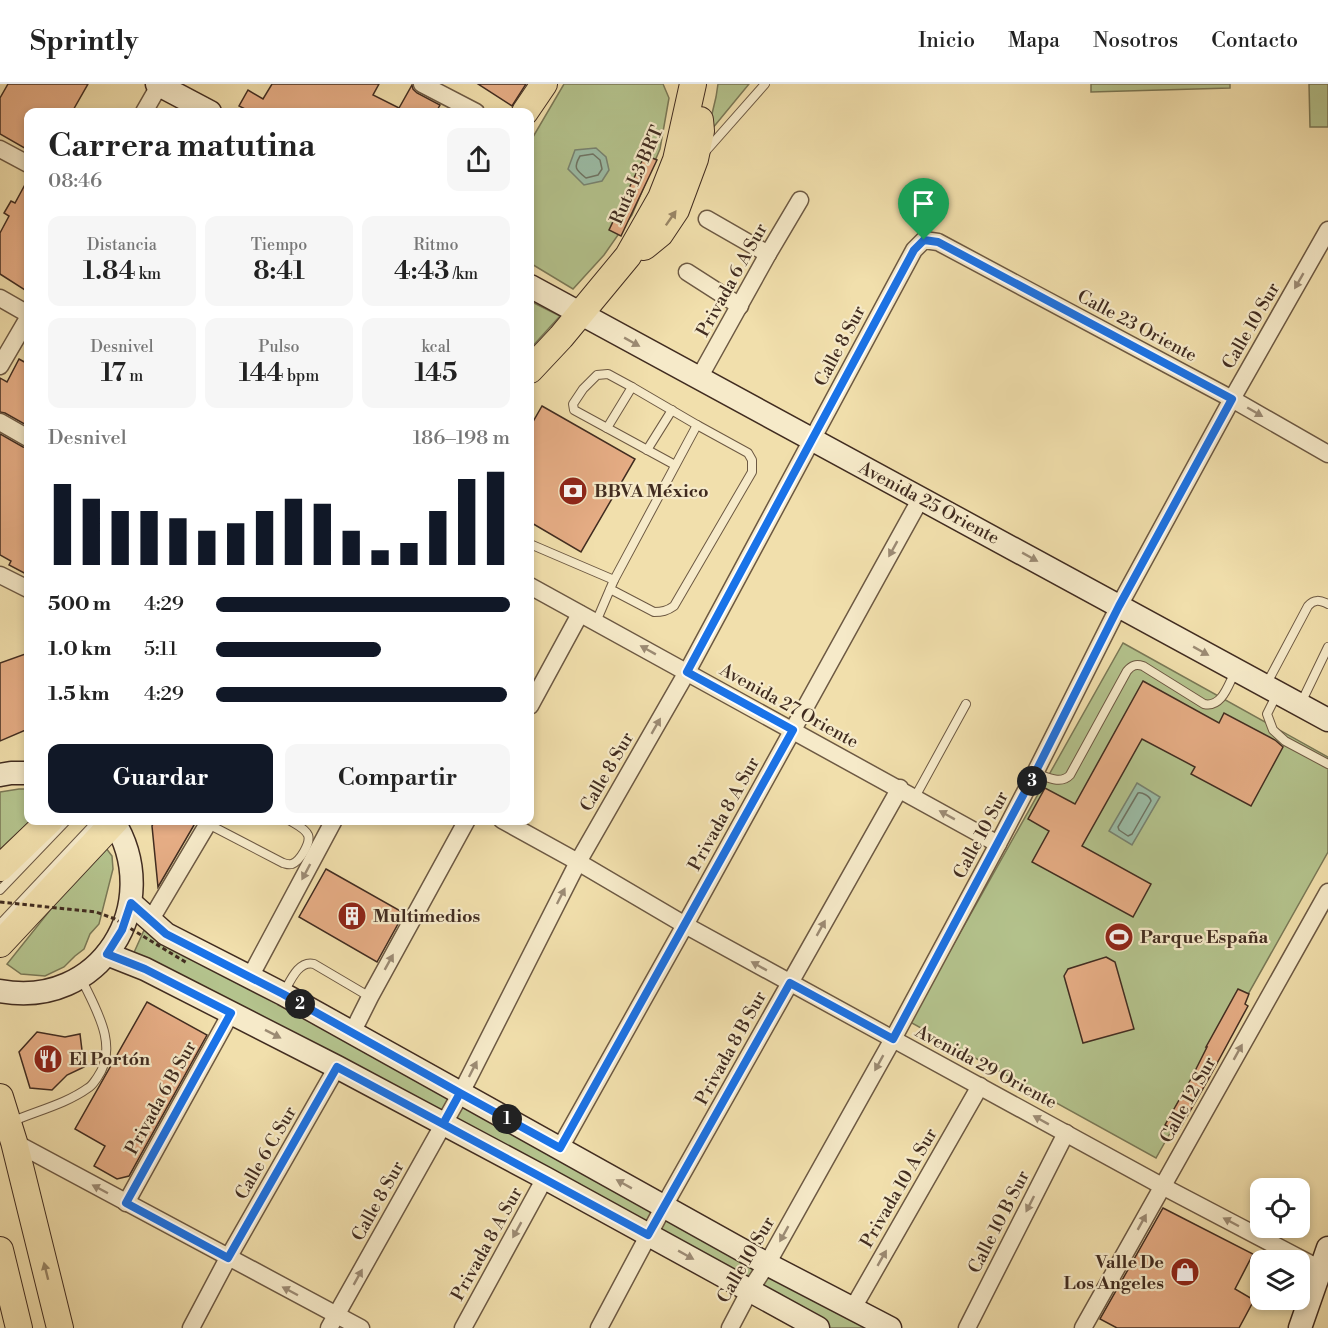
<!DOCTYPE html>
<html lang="es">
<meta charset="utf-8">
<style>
body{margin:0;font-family:"Libre Bodoni",serif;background:#f6f6f6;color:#222;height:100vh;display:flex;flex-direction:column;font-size:22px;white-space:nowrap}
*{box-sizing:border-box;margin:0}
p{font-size:20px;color:#767676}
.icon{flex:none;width:33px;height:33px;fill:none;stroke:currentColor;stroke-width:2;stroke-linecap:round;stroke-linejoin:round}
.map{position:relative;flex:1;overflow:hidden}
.sheet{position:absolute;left:24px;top:24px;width:510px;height:717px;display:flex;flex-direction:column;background:#fff;border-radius:12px;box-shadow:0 3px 9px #0003}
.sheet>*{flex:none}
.controls{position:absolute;left:1250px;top:1094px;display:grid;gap:12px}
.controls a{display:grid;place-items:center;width:60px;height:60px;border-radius:12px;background:#fff;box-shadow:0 3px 9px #0003;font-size:30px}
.pin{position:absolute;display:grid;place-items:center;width:51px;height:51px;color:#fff;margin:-62px -26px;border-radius:50% 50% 50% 0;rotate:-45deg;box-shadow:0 0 6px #0007}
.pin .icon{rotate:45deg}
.km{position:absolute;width:30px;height:30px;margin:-15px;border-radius:50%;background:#222;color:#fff;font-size:16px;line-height:30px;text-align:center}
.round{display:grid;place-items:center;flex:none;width:63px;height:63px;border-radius:12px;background:#f6f6f6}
.head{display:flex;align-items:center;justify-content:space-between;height:102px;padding:0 24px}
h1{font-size:33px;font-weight:600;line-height:45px}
.figures{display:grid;grid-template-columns:repeat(3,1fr);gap:9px;height:102px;padding:6px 24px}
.figures div{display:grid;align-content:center;border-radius:12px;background:#f6f6f6;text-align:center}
.figures b{font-size:26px;font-weight:600}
.figures small{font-size:16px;font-weight:400}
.figures p{font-size:16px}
.chart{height:168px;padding:12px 24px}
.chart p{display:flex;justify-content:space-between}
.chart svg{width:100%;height:108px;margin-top:6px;stroke:#111827;stroke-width:6}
.action{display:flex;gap:12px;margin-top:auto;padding:12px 24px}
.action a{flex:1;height:69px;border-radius:12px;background:#111827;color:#fff;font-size:24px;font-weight:600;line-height:69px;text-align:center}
.action a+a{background:#f6f6f6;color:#222}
ul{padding:0 24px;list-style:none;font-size:20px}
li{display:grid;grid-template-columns:96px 72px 1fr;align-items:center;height:45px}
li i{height:15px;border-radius:8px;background:#111827}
header{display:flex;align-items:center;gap:36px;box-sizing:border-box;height:84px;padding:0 30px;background:#fff;border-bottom:2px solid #e0e0e0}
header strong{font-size:28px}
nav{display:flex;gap:33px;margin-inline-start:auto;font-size:21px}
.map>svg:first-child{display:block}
.green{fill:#b4c38d;stroke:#7a7856;stroke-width:1.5}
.water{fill:#9bbda7;stroke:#778371;stroke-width:1.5}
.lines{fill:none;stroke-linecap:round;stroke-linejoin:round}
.shore{stroke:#6e7464;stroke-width:1.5}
.building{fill:#e6ad85;stroke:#412c20;stroke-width:1.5}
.lane-casing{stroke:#6d5943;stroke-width:10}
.street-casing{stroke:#6d5943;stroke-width:19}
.secondary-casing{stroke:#412c20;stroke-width:25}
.primary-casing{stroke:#412c20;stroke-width:28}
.lane{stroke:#f6eac9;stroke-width:8}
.street{stroke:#f6eac9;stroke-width:16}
.secondary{stroke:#f6eac9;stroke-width:22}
.primary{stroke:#f1dfac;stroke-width:26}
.path-bridge{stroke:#412c20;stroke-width:3;stroke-dasharray:4.5 3;stroke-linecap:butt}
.oneway{fill:#998666}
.oneway2{fill:#9c8b74}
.route-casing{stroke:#fff;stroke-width:12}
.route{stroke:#1a73e8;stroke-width:8}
.labels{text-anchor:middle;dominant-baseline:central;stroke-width:4.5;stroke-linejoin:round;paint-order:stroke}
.street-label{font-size:18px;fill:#412c20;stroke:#f6eac9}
.poi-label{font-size:18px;font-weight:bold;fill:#412c20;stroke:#f6eac9;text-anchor:start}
</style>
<header>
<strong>Sprintly</strong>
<nav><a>Inicio</a><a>Mapa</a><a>Nosotros</a><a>Contacto</a></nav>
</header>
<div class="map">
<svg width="1328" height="1244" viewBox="0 0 1328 1244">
<rect width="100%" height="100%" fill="#f1dfac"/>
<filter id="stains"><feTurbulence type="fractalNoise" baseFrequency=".00333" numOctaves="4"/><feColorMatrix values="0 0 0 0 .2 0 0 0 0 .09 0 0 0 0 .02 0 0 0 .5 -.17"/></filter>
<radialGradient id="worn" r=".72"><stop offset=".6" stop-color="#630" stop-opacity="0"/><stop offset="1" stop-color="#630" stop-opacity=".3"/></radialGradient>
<g class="green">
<polygon points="564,0 663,0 669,14 660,65 632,131 604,171 573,205 530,179 530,58"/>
<polygon points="718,0 749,0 707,51 716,13"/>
<polygon points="1091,0 1230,0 1230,4 1091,8"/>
<polygon points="1309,0 1328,0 1328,43 1310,43"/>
<polygon points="530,217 560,232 530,265"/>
<polygon points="1123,559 1328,673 1328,768 1156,1074 910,938"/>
<polygon points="19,705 28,705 28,736 36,737 0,773 0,708"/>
<polygon points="103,760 112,772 113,785 99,840 90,850 84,865 75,872 64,883 45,892 21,890 7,880"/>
<polygon points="145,844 453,1008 439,1033 132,873"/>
<polygon points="463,1015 880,1244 830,1244 450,1039"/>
</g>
<g class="water">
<polygon points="596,64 606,73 609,86 602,97 584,101 568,85 575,66"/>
<polygon points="1137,699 1160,713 1132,761 1109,747"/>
</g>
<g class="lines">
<g class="shore">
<path d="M593 70 600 76 602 85 598 91 586 94C576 86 573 84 580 72Z"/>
<path d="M1138 709C1142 708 1150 712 1151 717L1132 750 1128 752 1119 746 1118 743Z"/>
</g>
</g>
<g class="building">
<polygon points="8,0 88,0 72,28 28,28 28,66 0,50 0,14"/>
<polygon points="272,0 379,0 373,11 399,24 412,1 413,5 417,9 440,21 436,28 251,28 239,22 248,6 263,15"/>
<polygon points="478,0 526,0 512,22"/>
<polygon points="645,71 657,76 621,152 609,146"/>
<polygon points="28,95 28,208 0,190 0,149 9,132 4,129 11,117 15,119"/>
<polygon points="19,275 28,280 28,342 5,329 0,328 0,294 7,298"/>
<polygon points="542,322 635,375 581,468 530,438 530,343"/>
<polygon points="0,350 23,363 28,364 28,491 9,481 11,477 0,471"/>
<polygon points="28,569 28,645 0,657 0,579"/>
<polygon points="1143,597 1219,639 1224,629 1275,656 1283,663 1251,722 1191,690 1195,683 1142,655 1082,762 1151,800 1133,833 1032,778 1049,747 1028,735 1045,704 1075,720"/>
<polygon points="155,736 197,736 158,803 152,742"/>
<polygon points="326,785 404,829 377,878 299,833"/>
<polygon points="1106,873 1115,878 1134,945 1083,959 1064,892 1068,885"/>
<polygon points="1238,905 1249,910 1245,920 1248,922 1208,996 1178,1048 1165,1041 1192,993 1207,963 1206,963"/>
<polygon points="147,918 207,951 129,1092 117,1095 94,1082 105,1062 75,1045"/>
<polygon points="37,948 65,953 80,950 84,983 67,991 52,1006 30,1004 19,968"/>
<polygon points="1163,1124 1253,1170 1235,1205 1254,1216 1239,1244 1117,1244 1100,1235"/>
</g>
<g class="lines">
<g class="lane-casing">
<g id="lane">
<polyline points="705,68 765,0"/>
<polyline points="607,344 632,303"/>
<polyline points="647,366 672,326"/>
<polyline points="675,381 574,326 573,320 583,305 597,291 608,290 632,303 697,341"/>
<polyline points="530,460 614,496"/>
<path d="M596 538 614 496 697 341 748 369 752 376V388L674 522C667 527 662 528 654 528L610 505"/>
<path d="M1266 601 1308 522C1314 515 1320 516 1328 520"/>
<polyline points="1277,610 1267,630 1273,646 1285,657 1328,680"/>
<polyline points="1301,619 1328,563"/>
<path d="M1035 689C1047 693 1061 701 1070 691L1127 587C1132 581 1136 580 1143 582L1204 620C1222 624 1228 601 1235 588"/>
<polyline points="915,713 966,620"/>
<path d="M208 740 283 779C287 780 288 781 292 780 300 777 311 759 308 751 305 744 295 740 289 736"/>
<polyline points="0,806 67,736"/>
<polyline points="0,840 98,736"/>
<path d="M283 910C290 898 298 876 314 880L370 913"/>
<path d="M11 1038C36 1027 66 1020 88 1004 92 1002 94 998 97 994 120 962 95 924 81 894"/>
</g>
</g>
<g class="street-casing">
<g id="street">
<polyline points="422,0 476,28"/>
<polyline points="144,28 160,0"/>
<polyline points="0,65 28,80"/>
<polyline points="707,135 768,170"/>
<polyline points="687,188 740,222"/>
<polyline points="0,214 28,230"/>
<polyline points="0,282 28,234"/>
<polyline points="699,294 768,170 800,116"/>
<polyline points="0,338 28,354"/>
<polyline points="0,491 28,505"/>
<polyline points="530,502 998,760"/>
<polyline points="530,622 580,530"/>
<polyline points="502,736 578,778 685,841 893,955 1162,1102 1328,1189"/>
<polyline points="150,837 210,736"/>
<polyline points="250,893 334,736"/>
<polyline points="352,949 370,913 467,736"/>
<polyline points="14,1058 361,1244"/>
<polyline points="560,1064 685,841 921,414"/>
<polyline points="126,1119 231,929"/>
<polyline points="853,1224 980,1002"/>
<polyline points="191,1244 228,1174 337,983"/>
<polyline points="329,1244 461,1009 578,778 687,588 914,166 924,156 938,158 1232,315 1328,370"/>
<polyline points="463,1244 545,1094"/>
<polyline points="599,1244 664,1122 900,704"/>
<polyline points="730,1244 750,1206 767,1180 893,955 998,760 1035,689 1119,522 1232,315 1328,146"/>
<polyline points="967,1244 1066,1049"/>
<polyline points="1083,1244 1328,808"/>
</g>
</g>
<g class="secondary-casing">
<g id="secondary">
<polyline points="157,0 210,28"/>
<polyline points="530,202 1328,636"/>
<polyline points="0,691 11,689 28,689"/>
<polyline points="131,819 166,850 283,910 767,1180 890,1244"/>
<polyline points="107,870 145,885 337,983 545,1094 818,1244"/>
<path d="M0 907C99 926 166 821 113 736"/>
<polyline points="1300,1244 1328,1164"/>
</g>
</g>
<g class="primary-casing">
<g id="primary">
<polyline points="525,28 544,0"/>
<polyline points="644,163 660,150 676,126 695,75 701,47 700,36"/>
<polyline points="530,286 561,253 628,172 661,114 676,76 693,0"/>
<polyline points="0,784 50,736"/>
<polyline points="0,860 116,736"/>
<polyline points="0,1013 14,1058 60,1244"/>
<polyline points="0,1166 19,1244"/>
</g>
</g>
<use href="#lane" class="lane"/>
<use href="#street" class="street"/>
<use href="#secondary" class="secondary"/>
<use href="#primary" class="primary"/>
<polyline class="path-bridge" points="0,818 96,828 115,835 187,879"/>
</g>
<defs><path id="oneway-solid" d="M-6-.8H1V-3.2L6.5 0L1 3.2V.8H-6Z" transform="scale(1.5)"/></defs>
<g class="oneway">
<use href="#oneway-solid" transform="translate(671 134) rotate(-55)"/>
<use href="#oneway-solid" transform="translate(46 1187) rotate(-104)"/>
</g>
<g class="oneway2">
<use href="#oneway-solid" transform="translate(1299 197) rotate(120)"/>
<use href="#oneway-solid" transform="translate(632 258) rotate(29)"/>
<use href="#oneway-solid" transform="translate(1255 328) rotate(30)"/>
<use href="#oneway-solid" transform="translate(893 465) rotate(119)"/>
<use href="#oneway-solid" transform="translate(1030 473) rotate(29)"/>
<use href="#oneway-solid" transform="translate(648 566) rotate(-151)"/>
<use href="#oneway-solid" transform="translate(1201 567) rotate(29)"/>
<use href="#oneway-solid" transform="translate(656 642) rotate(-60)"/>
<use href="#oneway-solid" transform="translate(947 731) rotate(-151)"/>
<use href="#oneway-solid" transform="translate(306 788) rotate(118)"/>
<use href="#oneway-solid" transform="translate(561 812) rotate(-63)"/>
<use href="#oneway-solid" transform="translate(821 844) rotate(-61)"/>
<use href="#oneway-solid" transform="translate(389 878) rotate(-61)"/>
<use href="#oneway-solid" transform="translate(759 882) rotate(-151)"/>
<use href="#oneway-solid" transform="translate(273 950) rotate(27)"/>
<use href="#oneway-solid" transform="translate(1238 968) rotate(-61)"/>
<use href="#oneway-solid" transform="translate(879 979) rotate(119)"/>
<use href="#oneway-solid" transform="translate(473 985) rotate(-63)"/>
<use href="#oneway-solid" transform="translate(1041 1036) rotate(-151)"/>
<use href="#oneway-solid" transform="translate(624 1100) rotate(-151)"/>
<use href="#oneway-solid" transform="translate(100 1105) rotate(-152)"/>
<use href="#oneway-solid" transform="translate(1030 1120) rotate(117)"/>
<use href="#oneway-solid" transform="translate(1142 1138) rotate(-61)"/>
<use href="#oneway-solid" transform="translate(1231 1138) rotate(-152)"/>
<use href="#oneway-solid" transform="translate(517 1146) rotate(119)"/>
<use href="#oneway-solid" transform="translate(784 1150) rotate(119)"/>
<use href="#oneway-solid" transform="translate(686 1171) rotate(29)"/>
<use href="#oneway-solid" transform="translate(882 1174) rotate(-60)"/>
<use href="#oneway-solid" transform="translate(358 1193) rotate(-61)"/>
<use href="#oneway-solid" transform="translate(290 1207) rotate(-152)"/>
</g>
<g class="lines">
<g class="route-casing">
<polyline id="route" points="924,156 914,166 687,588 793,646 560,1064 460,1009 443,1040 337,983 228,1174 126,1119 231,929 145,885 107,870 122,846 131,819 166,850 283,910 460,1009 443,1040 648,1151 790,899 893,955 1035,689 1119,522 1232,315 938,158 924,156"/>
</g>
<use href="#route" class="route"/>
</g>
<defs>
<g id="bank-disc" transform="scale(1.5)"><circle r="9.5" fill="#8f2418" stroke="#f6eac9"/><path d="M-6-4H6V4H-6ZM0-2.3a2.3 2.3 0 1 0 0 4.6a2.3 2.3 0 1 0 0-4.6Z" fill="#fff"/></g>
<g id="building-disc" transform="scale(1.5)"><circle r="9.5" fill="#8f2418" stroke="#f6eac9"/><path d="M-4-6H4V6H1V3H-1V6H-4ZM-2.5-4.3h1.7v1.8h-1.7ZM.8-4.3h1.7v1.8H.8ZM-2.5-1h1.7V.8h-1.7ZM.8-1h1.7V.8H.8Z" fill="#fff"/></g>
<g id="stadium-disc" transform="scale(1.5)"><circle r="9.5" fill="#8f2418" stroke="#f6eac9"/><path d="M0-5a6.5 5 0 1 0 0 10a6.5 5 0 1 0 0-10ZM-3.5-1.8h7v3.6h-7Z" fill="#fff"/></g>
<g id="restaurant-disc" transform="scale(1.5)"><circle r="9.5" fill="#8f2418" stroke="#f6eac9"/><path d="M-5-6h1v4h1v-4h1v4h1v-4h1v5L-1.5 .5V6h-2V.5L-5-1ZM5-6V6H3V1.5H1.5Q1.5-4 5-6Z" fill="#fff"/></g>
<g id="shop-disc" transform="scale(1.5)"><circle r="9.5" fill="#8f2418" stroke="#f6eac9"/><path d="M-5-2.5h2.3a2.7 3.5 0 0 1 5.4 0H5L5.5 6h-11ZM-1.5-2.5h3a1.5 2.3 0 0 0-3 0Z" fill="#fff"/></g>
</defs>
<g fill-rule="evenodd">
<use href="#bank-disc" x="573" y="407"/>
<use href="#building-disc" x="352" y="832"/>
<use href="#stadium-disc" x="1119" y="853"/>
<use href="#restaurant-disc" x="48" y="975"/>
<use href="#shop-disc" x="1185" y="1188"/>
</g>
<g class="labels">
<g class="street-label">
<text transform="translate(637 91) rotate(-66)">Ruta L3 BRT</text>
<text transform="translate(732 196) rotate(-61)">Privada 6 A Sur</text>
<text transform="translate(1137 242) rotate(28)">Calle 23 Oriente</text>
<text transform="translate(1251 242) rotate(-60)">Calle 10 Sur</text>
<text transform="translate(840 262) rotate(-62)">Calle 8 Sur</text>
<text transform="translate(929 419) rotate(28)">Avenida 25 Oriente</text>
<text transform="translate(789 622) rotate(29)">Avenida 27 Oriente</text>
<text transform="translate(607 688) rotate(-60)">Calle 8 Sur</text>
<text transform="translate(724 730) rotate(-61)">Privada 8 A Sur</text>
<text transform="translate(981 751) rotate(-62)">Calle 10 Sur</text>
<text transform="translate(731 964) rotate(-61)">Privada 8 B Sur</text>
<text transform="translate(986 983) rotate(28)">Avenida 29 Oriente</text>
<text transform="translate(161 1014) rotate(-61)">Privada 6 B Sur</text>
<text transform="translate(1188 1016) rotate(-61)">Calle 12 Sur</text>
<text transform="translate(266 1069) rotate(-60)">Calle 6 C Sur</text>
<text transform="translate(899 1104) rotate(-60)">Privada 10 A Sur</text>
<text transform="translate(378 1117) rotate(-61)">Calle 8 Sur</text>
<text transform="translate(999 1138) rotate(-63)">Calle 10 B Sur</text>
<text transform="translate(487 1160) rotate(-61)">Privada 8 A Sur</text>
<text transform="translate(746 1176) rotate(-60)">Calle 10 Sur</text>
</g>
<g class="poi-label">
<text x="594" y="407">BBVA México</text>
<text x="373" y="832">Multimedios</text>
<text x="1140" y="853">Parque España</text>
<text x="69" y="975">El Portón</text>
<text x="1164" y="1178" text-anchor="end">Valle De<tspan x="1164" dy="21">Los Angeles</tspan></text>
</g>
</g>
<rect width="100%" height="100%" filter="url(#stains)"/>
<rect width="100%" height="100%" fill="url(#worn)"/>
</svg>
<div class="controls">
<a><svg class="icon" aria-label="locate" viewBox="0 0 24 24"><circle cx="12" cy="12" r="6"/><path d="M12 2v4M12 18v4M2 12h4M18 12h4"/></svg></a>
<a><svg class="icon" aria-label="layers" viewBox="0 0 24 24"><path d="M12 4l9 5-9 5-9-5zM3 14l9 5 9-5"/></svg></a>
</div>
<div class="pin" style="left:924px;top:156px;background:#1e9e55"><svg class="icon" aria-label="arrive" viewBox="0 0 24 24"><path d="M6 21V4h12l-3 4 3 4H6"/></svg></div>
<b class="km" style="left:507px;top:1035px">1</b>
<b class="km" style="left:300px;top:920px">2</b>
<b class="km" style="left:1032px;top:697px">3</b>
<section class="sheet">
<div class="head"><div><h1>Carrera matutina</h1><p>08:46</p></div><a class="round"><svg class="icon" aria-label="share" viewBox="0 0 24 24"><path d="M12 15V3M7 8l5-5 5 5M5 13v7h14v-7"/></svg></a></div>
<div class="figures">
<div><p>Distancia</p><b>1.84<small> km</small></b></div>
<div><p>Tiempo</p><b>8:41</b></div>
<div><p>Ritmo</p><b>4:43<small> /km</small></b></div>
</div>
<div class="figures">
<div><p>Desnivel</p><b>17<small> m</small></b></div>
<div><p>Pulso</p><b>144<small> bpm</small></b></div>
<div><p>kcal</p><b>145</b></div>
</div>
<div class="chart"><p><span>Desnivel</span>186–198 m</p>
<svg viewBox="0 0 160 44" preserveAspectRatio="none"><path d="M5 44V11M15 44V17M25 44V22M35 44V22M45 44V25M55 44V30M65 44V27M75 44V22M85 44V17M95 44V19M105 44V30M115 44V38M125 44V35M135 44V22M145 44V9M155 44V6"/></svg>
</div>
<ul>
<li><b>500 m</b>4:29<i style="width:100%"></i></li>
<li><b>1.0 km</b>5:11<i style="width:56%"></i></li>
<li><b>1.5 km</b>4:29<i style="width:99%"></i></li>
</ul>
<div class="action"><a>Guardar</a><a>Compartir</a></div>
</section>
</div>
